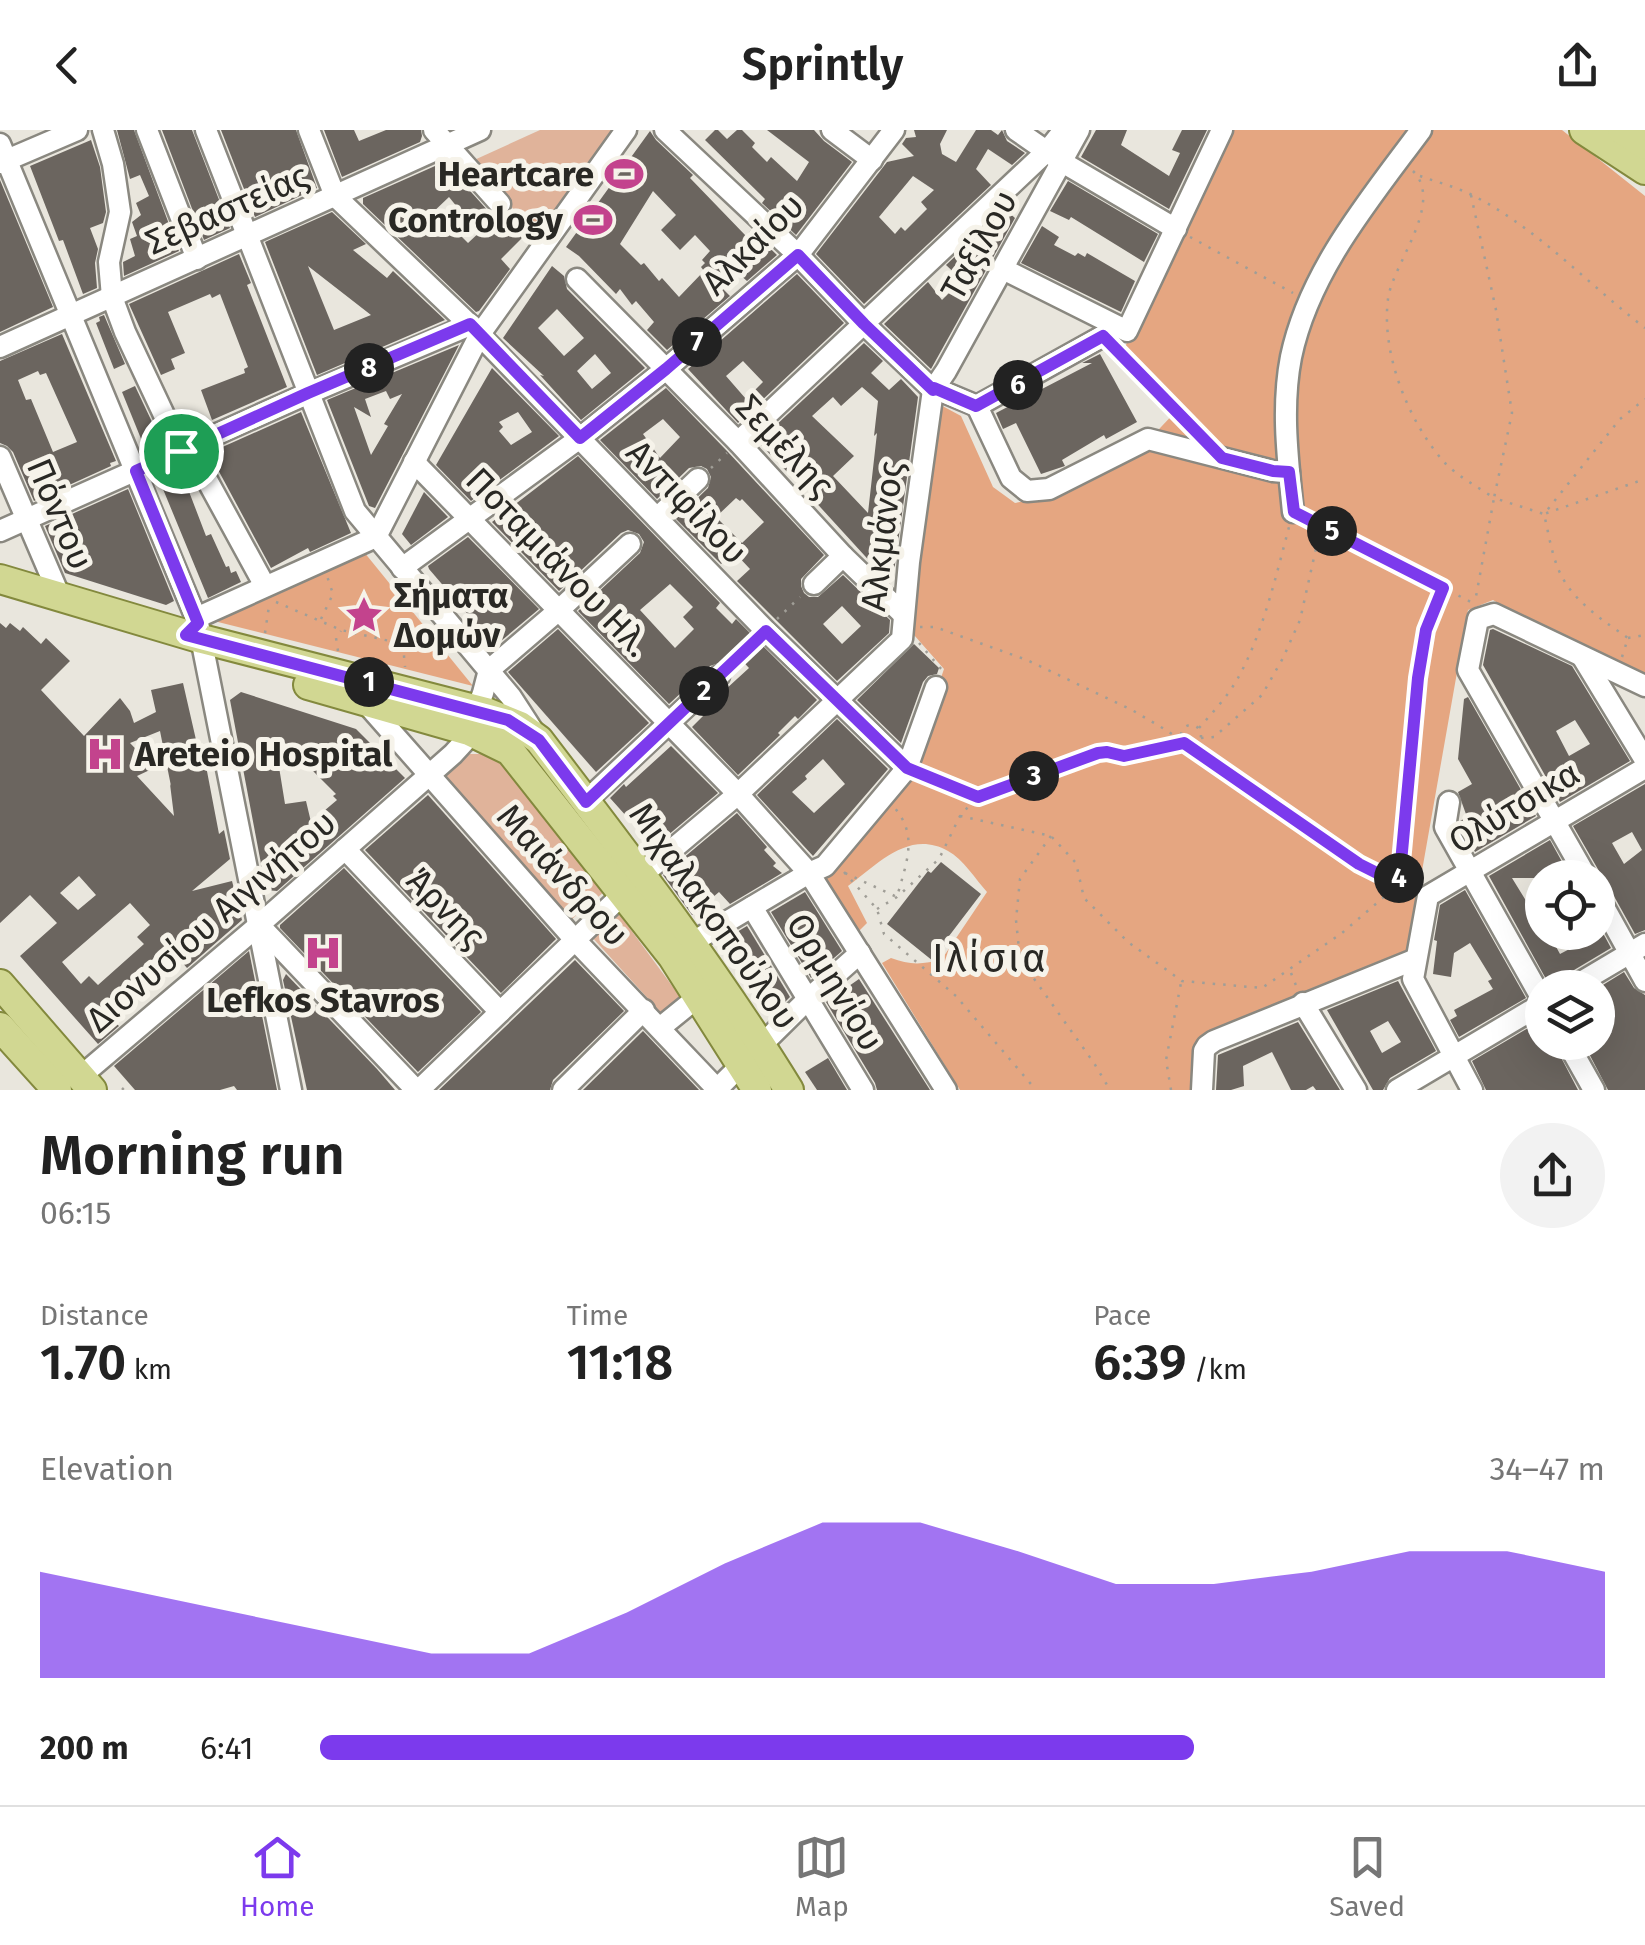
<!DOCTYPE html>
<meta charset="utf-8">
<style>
body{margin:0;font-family:"Fira Sans",sans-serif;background:#f2f2f2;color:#222;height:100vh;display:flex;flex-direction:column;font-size:38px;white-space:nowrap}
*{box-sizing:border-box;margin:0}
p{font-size:32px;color:#767676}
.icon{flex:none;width:55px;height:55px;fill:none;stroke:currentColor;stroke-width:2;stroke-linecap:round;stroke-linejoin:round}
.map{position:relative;height:960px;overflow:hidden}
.drawer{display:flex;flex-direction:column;background:#fff;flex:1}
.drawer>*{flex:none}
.tools{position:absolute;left:1525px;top:730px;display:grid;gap:20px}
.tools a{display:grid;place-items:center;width:90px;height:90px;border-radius:50%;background:#fff;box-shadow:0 10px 40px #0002;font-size:50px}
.pin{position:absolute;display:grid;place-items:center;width:85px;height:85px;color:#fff;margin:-42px;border:5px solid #fff;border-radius:50%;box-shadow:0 2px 10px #0007}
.km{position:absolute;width:50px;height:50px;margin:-25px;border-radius:50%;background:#222;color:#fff;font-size:28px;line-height:50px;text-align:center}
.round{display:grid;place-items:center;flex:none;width:105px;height:105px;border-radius:52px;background:#f2f2f2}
.head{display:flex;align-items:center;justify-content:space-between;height:170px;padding:0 40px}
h1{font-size:55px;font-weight:600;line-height:75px}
.figures{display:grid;grid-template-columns:repeat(3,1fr);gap:15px;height:170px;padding:10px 40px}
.figures div{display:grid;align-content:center}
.figures b{font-size:50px;font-weight:600}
.figures small{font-size:28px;font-weight:400}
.figures p{font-size:28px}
.chart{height:280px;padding:20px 40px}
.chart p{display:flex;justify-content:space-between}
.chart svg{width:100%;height:180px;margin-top:10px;fill:#7c3aed;opacity:.7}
ul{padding:0 40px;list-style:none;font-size:32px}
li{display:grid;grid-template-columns:160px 120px 1fr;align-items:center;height:75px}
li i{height:25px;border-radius:12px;background:#7c3aed}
header{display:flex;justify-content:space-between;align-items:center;height:130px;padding:0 40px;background:#fff;font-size:45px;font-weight:600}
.tabs{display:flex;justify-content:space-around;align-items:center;height:140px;border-top:2px solid #e0e0e0;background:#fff;font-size:28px;color:#767676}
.tabs a{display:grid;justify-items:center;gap:5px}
.tabs .on{color:#7c3aed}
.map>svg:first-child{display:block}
.green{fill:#e0b39a}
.forest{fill:#e5a681}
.building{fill:#6b655f;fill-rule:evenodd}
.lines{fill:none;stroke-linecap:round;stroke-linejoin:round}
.minor-casing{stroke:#8a8880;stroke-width:25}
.major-casing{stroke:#83893d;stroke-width:32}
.path{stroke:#a09e97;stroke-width:2.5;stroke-dasharray:2.5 8;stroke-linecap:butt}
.minor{stroke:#fff;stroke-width:20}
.major{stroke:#d1d792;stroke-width:28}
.route-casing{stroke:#fff;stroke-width:20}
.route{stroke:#7c3aed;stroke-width:12}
.labels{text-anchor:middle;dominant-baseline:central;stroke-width:10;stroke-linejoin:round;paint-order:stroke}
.poi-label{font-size:35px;font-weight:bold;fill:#292824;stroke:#f6f3ea;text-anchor:end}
.street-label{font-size:35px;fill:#292824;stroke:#f6f3ea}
.quarter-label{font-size:40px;letter-spacing:2.5px;fill:#292824;stroke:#f6f3ea}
</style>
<header><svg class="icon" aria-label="back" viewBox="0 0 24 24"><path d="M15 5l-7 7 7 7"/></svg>Sprintly<svg class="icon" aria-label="share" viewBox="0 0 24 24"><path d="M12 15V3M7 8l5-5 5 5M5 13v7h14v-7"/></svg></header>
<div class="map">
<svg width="1645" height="960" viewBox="0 0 1645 960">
<rect width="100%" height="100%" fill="#e9e6dd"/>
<g class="green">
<polygon points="540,0 616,0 540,110 472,31"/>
<polygon points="461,624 483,624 504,634 604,762 572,789 439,641"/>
<polygon points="617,781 681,868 662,884 591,806"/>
</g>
<g class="forest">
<path d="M1230 0H1562L1645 66V553L1578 523 1493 470 1468 480 1407 826 1204 907 1192 937 1194 960H960L882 833 891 828C909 835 923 835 942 829L987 762C976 750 963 729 948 721 909 699 878 734 848 756L867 793 859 801 823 746 910 638 944 539 907 497 935 272 961 286 993 357 1015 373 1051 366 1144 315 1179 278 1124 219Z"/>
<polygon points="364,422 473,556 214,491 212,485"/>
</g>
<g class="building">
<polygon points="117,0 134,0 179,121 124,146 123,132 135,126 130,109 137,106 132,92 141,85 136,73 149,66 140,45 130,49"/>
<polygon points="162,0 192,0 230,98 204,110"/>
<polygon points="221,0 296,0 317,58 255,87"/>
<polygon points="324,0 354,0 359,11 386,0 421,0 422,6 420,12 342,47"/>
<polygon points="715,0 718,0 727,9 737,0 742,0 755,13 752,17 767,32 771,27 797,51 809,32 767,0 814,0 824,11 852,32 796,105 762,73 765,69 705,10"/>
<path d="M914 0H947L940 14 942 24 956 32 976 0H991L998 5 1002 0 1007 11 1025 23 1012 35 988 19 976 39 991 55 864 174 816 124 887 32 914 26 902 14 906 8 916 7ZM913 46 934 60 921 72 927 79 905 101 901 97 895 104 879 87Z"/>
<polygon points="1096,0 1127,0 1121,15 1169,46 1180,23 1172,20 1182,0 1207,0 1169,79 1081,27"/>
<path d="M650 1 656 10 693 45 690 48 746 106 751 100 777 125 747 151 739 144 723 159 730 166 667 220 647 200 654 192 636 171 632 175 620 159 616 164 579 126 566 117ZM653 61 676 85 661 100 680 120 695 105 710 121 702 130 705 133 701 137 704 141 679 167 662 148 659 151 644 133 641 135 620 114Z"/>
<polygon points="91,10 100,37 106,82 103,93 90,98 98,119 95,133 97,158 83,164 63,110 59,111 30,36"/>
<path d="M444 32 490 83 497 87H505L525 105 501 129 510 139 479 181 476 182 363 74V68ZM449 67 462 83 466 79 483 99 468 113 452 97 447 103 429 86Z"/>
<polygon points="0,50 53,177 0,202"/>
<polygon points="1068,51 1158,104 1144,132 1071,87 1069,90 1050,81"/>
<polygon points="1005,79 1015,88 931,239 884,194 928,152 942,170 962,150 946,135"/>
<path d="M332 82 366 114 353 120 387 148 393 141 445 190 317 245 265 112ZM308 136 371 185 334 200Z"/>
<polygon points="1042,96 1059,107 1054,115 1075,126 1078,123 1085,127 1087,123 1135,151 1121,182 1021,133"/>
<polygon points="239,124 251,153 247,155 287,257 212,290 201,260 245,243 244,239 248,237 220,164 212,168 210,164 168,182 185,223 171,229 175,239 161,245 129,174"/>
<path d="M552 136 564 146 567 159 645 238 581 290 540 245 544 246 503 208ZM557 179 584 208 564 226 538 198ZM595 224 611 243 592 259 577 241Z"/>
<path d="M797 144 844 193 738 293 688 239ZM743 231 763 252 746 269 726 246Z"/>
<polygon points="104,185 125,234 114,239 96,193 100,191 99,187"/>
<path d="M62 204 116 331 110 333 111 336 34 371 13 322 7 316 0 313V231ZM38 241 40 245 46 243 77 312 53 322 31 269 26 270 18 250Z"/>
<path d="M864 213 883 231 871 243 889 260 901 249 918 267 894 442 889 444 878 434 875 437 811 367 821 358 806 342 796 351 758 312ZM862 257 878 271 874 306 877 303 868 383 833 346 854 326 812 286 833 267 841 276Z"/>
<path d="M459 215 375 378 369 376 327 270ZM386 261 390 269 402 264 384 294 388 296 371 325 354 277 371 287 365 269Z"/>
<polygon points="1100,224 1137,292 1106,309 1104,305 1062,330 1065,336 1041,344 1016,293 1003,299 996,283 1092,233 1082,233"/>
<path d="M492 238 559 306 471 371 436 335ZM518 282 532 302 511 315 499 301 503 297 499 292Z"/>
<polygon points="135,256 162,313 146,321 122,262"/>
<path d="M666 258 728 322 824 425 801 449V456L804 463 809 467H818L843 445 890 490 889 503 837 551 737 451 750 439 734 422 721 434 676 389 708 358 711 347 707 339 701 336 689 338 657 369 600 310ZM663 289 680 307 660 328 643 304ZM736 368 740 371 742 369 764 392 742 413 716 387ZM842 476 861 496 842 514 823 494Z"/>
<polygon points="301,282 351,403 310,422 308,418 271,438 209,323"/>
<path d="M578 326 720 473 716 478 732 494 736 489 817 570 798 589 795 586 778 603 780 605 738 645 692 597 705 584 702 581 749 538 732 520 719 533 710 536 669 574 578 481 640 423 644 412 639 404 628 400 621 403 559 461 492 392ZM670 454 693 477 683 487 694 499 675 518 640 480Z"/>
<polygon points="180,338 206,406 211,404 226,437 229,436 231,443 236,441 241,452 208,468 158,347"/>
<polygon points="128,359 174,471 166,475 65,443 45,396"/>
<polygon points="424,362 448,387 411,415 402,404"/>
<polygon points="468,407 539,479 495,516 429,439 428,436"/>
<path d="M0 493 6 498 10 493 20 501 23 497 41 514 46 508 70 531 41 560 84 606 120 568 130 581 134 593 156 582 151 560 183 553 202 636H206L219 704 224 700 230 729 192 761 232 751 242 790 187 838 168 816 146 835 159 849 113 890 119 896 98 914 20 826 57 793 30 765 0 793ZM160 601 171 656 170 654 174 686 137 646 154 638 130 613ZM79 746 96 765 78 780 60 763ZM130 773 150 795 137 807 144 814 98 855 89 846 81 854 62 832Z"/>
<polygon points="558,499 649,593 596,642 508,542"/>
<path d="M1493 499 1572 536 1630 631 1560 672 1483 535 1490 500ZM1575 590 1590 614 1569 626 1556 601Z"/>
<polygon points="914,514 939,538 937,544 928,546 923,552 901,613 857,570"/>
<path d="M241 562 356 599 405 648 277 761 266 760 230 570ZM283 611 336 664 333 666 337 670 311 692 306 671 285 674 279 637Z"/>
<polygon points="1468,567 1536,686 1475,722 1459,694 1460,691 1467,687 1458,662 1472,654 1458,629 1464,569"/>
<path d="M837 589 888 639 813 726 757 665ZM823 629 845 654 814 683 792 662 807 649 805 646Z"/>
<polygon points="671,616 718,663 654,717 610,668 624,654 626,657"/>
<path d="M1645 654V800L1635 804 1610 759 1600 753 1599 741 1573 696ZM1632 702 1642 720 1624 734 1612 713Z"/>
<polygon points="428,665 556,809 501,863 365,720"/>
<polygon points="737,683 767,717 764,720 776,733 773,736 782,743 730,774 719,762 692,785 663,745"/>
<polygon points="1550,710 1571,748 1512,748 1531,779 1542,773 1542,802 1548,802 1560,824 1579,814 1572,802 1598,802 1598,794 1611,818 1564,846 1557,858 1551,858 1489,746"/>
<polygon points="941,732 981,764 949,806 951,808 933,831 887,794 928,741 931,743"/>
<polygon points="344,738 481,882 418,942 280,798 280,795"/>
<polygon points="1465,760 1526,868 1459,907 1450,890 1457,886 1454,880 1493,859 1488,851 1492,849 1470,813 1454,823 1451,847 1433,844 1437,811 1434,810 1440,775"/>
<polygon points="805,762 842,821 811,848 771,782"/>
<polygon points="747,796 790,867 770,887 720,812"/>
<polygon points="249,821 277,960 237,960 234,956 220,960 135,960 114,936"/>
<polygon points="575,830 624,881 553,950 550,960 439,960"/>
<polygon points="1624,842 1634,858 1645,865 1645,960 1608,960 1583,912 1598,912 1598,858"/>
<polygon points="286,844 377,939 395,960 307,960 283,850"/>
<polygon points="859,849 930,960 877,960 875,953 826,872"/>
<path d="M1398 851 1436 921 1390 948 1383 960H1373L1327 880ZM1388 891 1401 912 1382 923 1370 901Z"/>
<polygon points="1540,891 1542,912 1553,912 1578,960 1486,960 1472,931"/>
<polygon points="1298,892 1340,960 1316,960 1313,956 1306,960 1291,960 1272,922 1243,936 1244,956 1231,960 1216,960 1218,925"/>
<polygon points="643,901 699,960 583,960"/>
<polygon points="828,928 847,960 817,960 805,942"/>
</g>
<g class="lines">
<g class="minor-casing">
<g id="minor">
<polyline points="103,0 113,34 120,82 109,132 112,167 125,202 181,321"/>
<polyline points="147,0 197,129"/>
<polyline points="206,0 355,381 511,567 535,604"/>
<polyline points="309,0 335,66 470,195 766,501 907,638"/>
<polyline points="434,0 500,74"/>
<polyline points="665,0 798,125 864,194 933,260"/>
<polyline points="832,0 872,30"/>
<polyline points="1016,0 1062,32 1176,99"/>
<polyline points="0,14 198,493 291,960"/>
<polyline points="0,33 77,0"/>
<polyline points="1003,139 1127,201 1222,0"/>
<polyline points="577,149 738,312 843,426 903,484"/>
<polyline points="0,217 480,0"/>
<polyline points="934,258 977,276 1103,206"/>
<polyline points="977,276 1011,348 1027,361 1049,359 1148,309 1273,341 1289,342"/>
<polyline points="738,312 1048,20 1064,0"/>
<polyline points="189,317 265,456"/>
<polyline points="0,327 60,467"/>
<polyline points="414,332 738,664 809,743 946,960"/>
<path d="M1293 382C1288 331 1281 278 1291 227 1309 141 1370 69 1421 0"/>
<polyline points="657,388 698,349"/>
<polyline points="0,401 309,263 470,195"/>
<polyline points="402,438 580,308 666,239 798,125 894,0"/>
<polyline points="814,454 843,426"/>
<polyline points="196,488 376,407 480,204 626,0"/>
<polyline points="1583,528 1645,630"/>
<polyline points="365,572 575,810 717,959"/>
<polyline points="586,671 719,546"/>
<polyline points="1449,672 1445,697 1542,869"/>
<polyline points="345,719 500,882"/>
<polyline points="642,745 738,664 902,509 909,432 933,260 946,241 1079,0"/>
<polyline points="1587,748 1468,540 1478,489 1494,484 1645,556"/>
<polyline points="1598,766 1645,851"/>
<polyline points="752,777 863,960"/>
<polyline points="259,795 416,960"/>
<polyline points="691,813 809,743 825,736 907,638 936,557"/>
<polyline points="1571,858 1645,814"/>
<polyline points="1303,873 1356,960"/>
<polyline points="661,897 698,867"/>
<polyline points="1567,912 1594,960"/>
<polyline points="80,947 259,795 453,624 464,612 469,601 483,563 489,540 559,480 630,414"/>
<polyline points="419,960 624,763"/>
<polyline points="563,960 644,880"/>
<polyline points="716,960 807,870 860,823"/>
<polyline points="1202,960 1204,921 1207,916 1214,911 1416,829"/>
<polyline points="1397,960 1542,874"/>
<polyline points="1472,960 1413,849 1428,766 1645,638"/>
</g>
</g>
<g class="major-casing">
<g id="major">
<polyline points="1584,0 1645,40"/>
<polyline points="1622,0 1645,15"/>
<path d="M0 449 202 509 486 582 520 596 539 610C626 724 714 838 789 960"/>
<polyline points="308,555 469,601 510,621 672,826 757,960"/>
<polyline points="0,854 92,960"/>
<polyline points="0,897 57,960"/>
</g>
</g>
<g class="path">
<path d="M1413 41C1445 73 1392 135 1388 169 1381 223 1408 291 1444 332 1457 346 1478 357 1494 368L1475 472"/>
<path d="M1420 46C1437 52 1456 57 1472 65 1537 98 1588 154 1645 198"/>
<polyline points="1471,65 1496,180 1512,283 1494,368 1544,384 1620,289 1645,269"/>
<polyline points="1190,107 1293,163"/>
<polyline points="1115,218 1200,305"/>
<polyline points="711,338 727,323"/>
<polyline points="1309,389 1471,472"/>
<polyline points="276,472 341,500 403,514 430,494"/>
<polyline points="321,489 333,464 327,446"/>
<polyline points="777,489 800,467"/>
<polyline points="920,497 935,497 1027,530 1132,580 1166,600 1359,735 1413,758"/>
<polyline points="265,503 269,476"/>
<polyline points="1628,508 1645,505"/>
<polyline points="919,513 942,540"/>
<polyline points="403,515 405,537"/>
<polyline points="338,521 336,508 341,501"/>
<path d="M1622 527 1628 508C1605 492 1576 473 1562 447 1552 428 1549 405 1544 384L1645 349"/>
<polyline points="731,535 754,512"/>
<circle cx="1191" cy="605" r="10"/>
<path d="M1199 598C1213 582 1228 566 1238 548 1263 503 1276 446 1289 397"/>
<polyline points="1201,608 1214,607 1262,565 1283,528 1300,490 1321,396"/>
<polyline points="923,644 976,666"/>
<polyline points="960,686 1051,706 1076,733 1084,768 1128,812 1182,851 1262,858 1342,803 1399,754 1417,548 1426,500 1443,458"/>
<polyline points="1051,706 1020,749 1016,790 1020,829 1094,933 1110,960"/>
<polyline points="844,742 877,779 884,804 956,866 1036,960"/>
<path d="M845 743 897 767C906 733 919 706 894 677"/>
<polyline points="877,779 897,767 939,729 960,686 977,667 1098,623 1107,622 1123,626 1183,613"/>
<polyline points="1291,843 1297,858"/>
<polyline points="122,958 124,960"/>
<polyline points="1171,960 1166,930 1181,853"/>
</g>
<use href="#minor" class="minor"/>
<use href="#major" class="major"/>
</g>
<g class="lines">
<g class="route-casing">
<polygon id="route" points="798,125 864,194 933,260 934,258 976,276 1103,206 1222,328 1273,341 1289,342 1294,382 1443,458 1426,500 1418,548 1399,754 1359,734 1184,613 1124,626 1107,622 1098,623 978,667 907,638 766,501 586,672 539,610 508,590 186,505 198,493 136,341 308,263 470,194 580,308 666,239"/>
</g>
<use href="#route" class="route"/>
</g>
<defs>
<g id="stadium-bare" transform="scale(3)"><path d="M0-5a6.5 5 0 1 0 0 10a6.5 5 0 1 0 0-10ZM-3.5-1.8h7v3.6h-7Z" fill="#c3438d" stroke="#f6f3ea" stroke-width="2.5" paint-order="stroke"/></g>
<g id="sight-bare" transform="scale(3)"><path d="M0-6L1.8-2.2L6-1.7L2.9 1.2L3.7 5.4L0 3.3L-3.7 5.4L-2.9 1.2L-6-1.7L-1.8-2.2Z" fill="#c3438d" stroke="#f6f3ea" stroke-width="2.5" paint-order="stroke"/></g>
<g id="hospital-bare" transform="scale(3)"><path d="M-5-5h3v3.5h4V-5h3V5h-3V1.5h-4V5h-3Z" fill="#c3438d" stroke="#f6f3ea" stroke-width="2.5" paint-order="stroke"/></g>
</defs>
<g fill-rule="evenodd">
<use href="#stadium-bare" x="624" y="44"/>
<use href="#stadium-bare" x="593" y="90"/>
<use href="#sight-bare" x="364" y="485"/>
<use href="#hospital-bare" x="105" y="624"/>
<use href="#hospital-bare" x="323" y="823"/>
</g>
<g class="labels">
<g class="poi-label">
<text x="594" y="44">Heartcare</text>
<text x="563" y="90">Contrology</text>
<text x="394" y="465" text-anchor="start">Σήματα<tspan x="394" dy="40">Δομών</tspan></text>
<text x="135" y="624" text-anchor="start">Areteio Hospital</text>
<text x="323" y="870" text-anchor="middle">Lefkos Stavros</text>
</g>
<g class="street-label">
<text transform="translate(227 79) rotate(-24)">Σεβαστείας</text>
<text transform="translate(753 114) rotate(-45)">Αλκαίου</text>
<text transform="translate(979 115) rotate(-61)">Ταξίλου</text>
<text transform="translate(785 316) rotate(47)">Σεμέλης</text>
<text transform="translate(687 372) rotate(46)">Αντιφίλου</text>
<text transform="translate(60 384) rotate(67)">Πόντου</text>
<text transform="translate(882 406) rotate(-83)">Αλκμάνος</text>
<text transform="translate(558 432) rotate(46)">Ποταμιάνου Ηλ.</text>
<text transform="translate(1514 677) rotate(-31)">Ολύτσικα</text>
<text transform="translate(563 745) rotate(48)">Μαιάνδρου</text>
<text transform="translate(446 778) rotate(46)">Άρνης</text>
<text transform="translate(714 786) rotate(55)">Μιχαλακοπούλου</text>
<text transform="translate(211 791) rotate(-41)">Διονυσίου Αιγινήτου</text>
<text transform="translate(835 852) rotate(59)">Ορμηνίου</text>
</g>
<g class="quarter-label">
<text x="990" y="829">Iλίσια</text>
</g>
</g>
</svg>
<div class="tools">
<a><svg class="icon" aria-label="locate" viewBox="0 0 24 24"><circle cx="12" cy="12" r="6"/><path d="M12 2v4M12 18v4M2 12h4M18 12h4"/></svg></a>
<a><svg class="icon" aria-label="layers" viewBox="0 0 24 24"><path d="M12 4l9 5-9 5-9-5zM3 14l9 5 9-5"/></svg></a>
</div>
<div class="pin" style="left:181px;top:321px;background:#1e9e55"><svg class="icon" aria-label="arrive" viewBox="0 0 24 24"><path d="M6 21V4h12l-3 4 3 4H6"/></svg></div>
<b class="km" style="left:369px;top:552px">1</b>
<b class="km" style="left:704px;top:561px">2</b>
<b class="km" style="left:1034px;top:646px">3</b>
<b class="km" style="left:1399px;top:748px">4</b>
<b class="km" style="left:1332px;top:401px">5</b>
<b class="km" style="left:1018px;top:255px">6</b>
<b class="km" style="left:697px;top:212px">7</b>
<b class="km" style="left:369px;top:238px">8</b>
</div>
<section class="drawer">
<div class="head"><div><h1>Morning run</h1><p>06:15</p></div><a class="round"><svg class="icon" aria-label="share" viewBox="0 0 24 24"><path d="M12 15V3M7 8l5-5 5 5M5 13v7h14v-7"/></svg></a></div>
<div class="figures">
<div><p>Distance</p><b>1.70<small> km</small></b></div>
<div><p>Time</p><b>11:18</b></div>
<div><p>Pace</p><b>6:39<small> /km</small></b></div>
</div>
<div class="chart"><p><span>Elevation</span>34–47 m</p>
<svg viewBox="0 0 160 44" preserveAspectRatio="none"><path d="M0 44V18L10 23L20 28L30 33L40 38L50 38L60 28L70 16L80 6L90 6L100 13L110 21L120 21L130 18L140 13L150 13L160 18V44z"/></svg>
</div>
<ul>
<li><b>200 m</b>6:41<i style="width:68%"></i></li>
</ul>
</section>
<nav class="tabs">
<a class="on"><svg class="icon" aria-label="home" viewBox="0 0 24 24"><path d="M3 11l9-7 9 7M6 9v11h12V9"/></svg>Home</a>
<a><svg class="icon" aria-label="map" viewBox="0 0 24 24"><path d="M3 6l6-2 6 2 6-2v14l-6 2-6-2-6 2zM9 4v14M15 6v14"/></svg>Map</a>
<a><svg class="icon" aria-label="saved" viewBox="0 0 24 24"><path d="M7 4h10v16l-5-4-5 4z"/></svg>Saved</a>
</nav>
